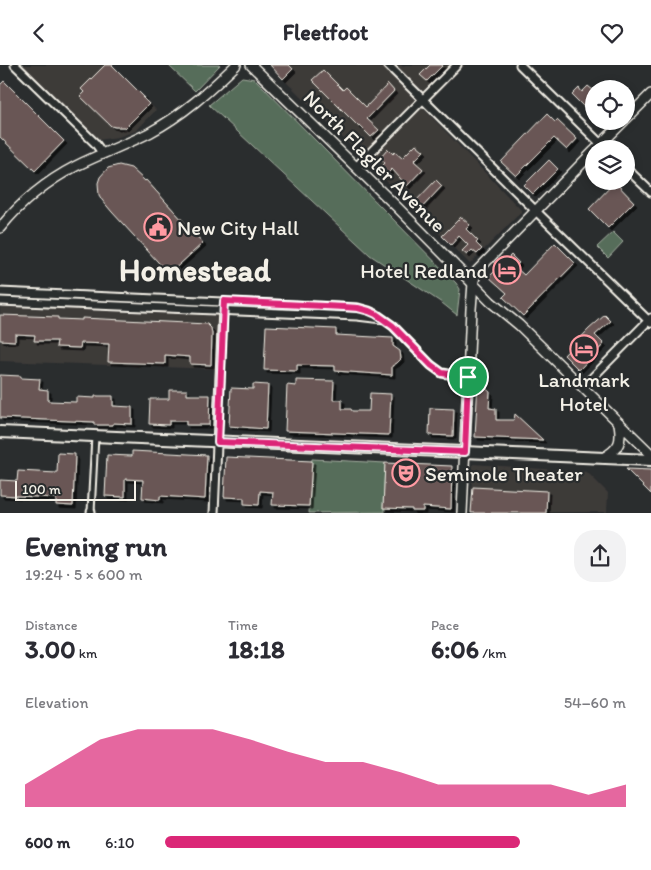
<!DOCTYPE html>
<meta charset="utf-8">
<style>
body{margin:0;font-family:Itim,sans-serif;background:#f2f2f3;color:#2b2b33;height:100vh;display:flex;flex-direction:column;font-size:19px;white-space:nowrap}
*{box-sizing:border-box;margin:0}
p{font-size:16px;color:#7c7c81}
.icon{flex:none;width:28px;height:28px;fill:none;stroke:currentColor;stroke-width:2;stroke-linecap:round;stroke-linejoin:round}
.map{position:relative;height:448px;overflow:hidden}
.panel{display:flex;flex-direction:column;background:#fff;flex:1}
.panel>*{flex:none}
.tools{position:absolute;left:585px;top:15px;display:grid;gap:10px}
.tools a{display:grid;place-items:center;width:50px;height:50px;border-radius:50%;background:#fff;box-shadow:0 2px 8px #0003;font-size:25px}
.scale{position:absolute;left:15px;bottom:12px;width:121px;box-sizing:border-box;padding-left:5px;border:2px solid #f4f1e8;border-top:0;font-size:14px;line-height:18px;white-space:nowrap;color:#f4f1e8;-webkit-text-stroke:4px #2a2d2e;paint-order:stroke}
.pin{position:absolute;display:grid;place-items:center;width:42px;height:42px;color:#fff;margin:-21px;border:2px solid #fff;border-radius:50%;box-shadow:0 1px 5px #0007}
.round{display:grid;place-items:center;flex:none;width:52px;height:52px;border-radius:20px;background:#f2f2f3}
.overview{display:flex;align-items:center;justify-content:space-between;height:85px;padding:0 25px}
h1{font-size:28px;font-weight:700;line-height:38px}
.figures{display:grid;grid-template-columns:repeat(3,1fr);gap:8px;height:85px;padding:5px 25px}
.figures div{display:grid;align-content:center}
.figures b{font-size:25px;font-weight:700}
.figures small{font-size:14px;font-weight:400}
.figures p{font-size:14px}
.chart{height:140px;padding:10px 25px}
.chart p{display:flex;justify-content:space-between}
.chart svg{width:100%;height:90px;margin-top:5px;fill:#db2777;opacity:.7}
ul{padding:0 25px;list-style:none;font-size:16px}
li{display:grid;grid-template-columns:80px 60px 1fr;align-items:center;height:38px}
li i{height:12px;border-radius:6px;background:#db2777}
header{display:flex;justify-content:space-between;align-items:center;height:65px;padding:0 25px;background:#fff;font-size:22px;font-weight:700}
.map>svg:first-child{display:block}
.built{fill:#3d3a39}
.green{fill:#566d5a;stroke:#a5afa1}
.building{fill:#695754;stroke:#f4f1e8;filter:url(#shadow)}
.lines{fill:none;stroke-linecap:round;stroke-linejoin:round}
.pedestrian-casing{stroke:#f4f1e8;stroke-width:9}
.minor-casing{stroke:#f4f1e8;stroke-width:11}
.tertiary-casing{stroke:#f4f1e8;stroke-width:12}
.secondary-casing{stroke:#f4f1e8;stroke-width:14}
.pedestrian{stroke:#2a2d2e;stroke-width:5}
.minor{stroke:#2a2d2e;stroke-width:7}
.tertiary{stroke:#2a2d2e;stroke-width:9}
.secondary{stroke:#2a2d2e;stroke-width:10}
.route-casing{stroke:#fff;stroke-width:10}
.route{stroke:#db2777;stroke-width:6}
.labels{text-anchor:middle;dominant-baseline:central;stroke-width:4.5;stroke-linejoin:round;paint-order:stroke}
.street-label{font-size:21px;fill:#f4f1e8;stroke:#2a2d2e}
.poi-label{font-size:21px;fill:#f4f1e8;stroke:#2a2d2e;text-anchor:start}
.town-label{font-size:31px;font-weight:bold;fill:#f4f1e8;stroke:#2a2d2e}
</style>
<header><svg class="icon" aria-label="back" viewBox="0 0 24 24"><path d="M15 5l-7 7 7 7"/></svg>Fleetfoot<svg class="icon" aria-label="heart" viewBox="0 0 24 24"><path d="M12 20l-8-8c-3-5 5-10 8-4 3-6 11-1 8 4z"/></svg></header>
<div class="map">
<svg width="651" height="448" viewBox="0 0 651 448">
<defs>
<filter id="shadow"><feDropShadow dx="3" dy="3" stdDeviation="0" flood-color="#0009"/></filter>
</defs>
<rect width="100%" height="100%" fill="#2a2d2e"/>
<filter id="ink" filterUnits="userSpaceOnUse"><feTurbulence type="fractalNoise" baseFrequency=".02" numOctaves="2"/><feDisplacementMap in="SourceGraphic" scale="10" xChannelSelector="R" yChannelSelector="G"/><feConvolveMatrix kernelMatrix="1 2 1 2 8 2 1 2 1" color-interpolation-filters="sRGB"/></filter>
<g filter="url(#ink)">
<g class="built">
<polygon points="21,0 111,0 156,45 136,66 118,72 98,75"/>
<polygon points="269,0 401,0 403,2 405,0 465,0 423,43 522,146 470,199"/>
<polygon points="0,239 218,248 215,304 0,296"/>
<polygon points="473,399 587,407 608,428 607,447 470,448"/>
</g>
<g class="green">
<polygon points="168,0 220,0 195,26"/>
<polygon points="242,12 255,14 456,218 460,224 457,250 442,238 370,190 209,40"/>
<polygon points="613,167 623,177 608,193 597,182"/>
<polygon points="312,394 385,398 383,443 385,443 385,447 309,448"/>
</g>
<g class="building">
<polygon points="105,0 112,0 144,32 143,33 149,39 125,63 124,62 115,62 111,61 80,31 84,27 81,24"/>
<polygon points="270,0 289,0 293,4 283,14"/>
<polygon points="430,0 443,0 427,16 420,10"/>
<polygon points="323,5 343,25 346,22 366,42 388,19 394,26 367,54 379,65 371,72 360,61 359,62 312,15"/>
<polygon points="4,16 64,76 35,106 0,72 0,20"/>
<polygon points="588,21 594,26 594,31 584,42 572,30 579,23 582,27"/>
<polygon points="547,49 555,57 557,55 577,74 567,85 554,73 516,111 501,97"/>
<polygon points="416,79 424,86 414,96 423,104 407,121 392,104 384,112 378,105 385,98 380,93 388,84 393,89 395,87 402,93"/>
<polygon points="549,95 558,104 533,129 524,120"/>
<polygon points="119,100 131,103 145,116 146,115 203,178 169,209 112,147 102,135 99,130 98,118 100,112 108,103"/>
<polygon points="436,115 442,121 418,147 411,141"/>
<polygon points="615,117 634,137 608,163 589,144"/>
<polygon points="461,152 470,160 466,164 478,176 476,178 482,184 477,189 472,185 467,190 462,186 468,180 459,171 451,180 442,171"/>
<polygon points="555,178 575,198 523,251 503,232 507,228 489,212 511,190 519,198 515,202 524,210"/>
<polygon points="0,250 58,252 58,254 82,255 82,253 207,259 211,263 212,269 211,300 190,299 190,292 165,290 165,299 108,297 109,279 81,278 80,283 56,282 57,276 34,276 35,270 15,269 15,276 0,275"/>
<polygon points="605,250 611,256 595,270 604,279 579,305 564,290 589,264"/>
<polygon points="266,261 336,264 336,270 393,273 393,281 400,286 401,294 397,298 392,301 392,310 335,306 335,301 297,300 297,306 264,305"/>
<polygon points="0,310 21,311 21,313 40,314 39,324 48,325 48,336 76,337 76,332 95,333 95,331 113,331 113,341 132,342 132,359 113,358 113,360 94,360 94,357 0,353"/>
<polygon points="296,315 334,316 333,335 342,335 342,344 351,344 352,346 369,346 370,328 391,329 389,370 285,366 287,320 296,321"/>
<polygon points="478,317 490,327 489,343 496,344 496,355 514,355 515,349 543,375 475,372"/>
<polygon points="253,319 268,320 266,364 229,361 231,323 253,324"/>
<polygon points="169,325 187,325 187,330 210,330 209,360 186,360 186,356 169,356 169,360 149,359 150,334 169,334"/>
<polygon points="430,343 454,344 453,371 429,370"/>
<polygon points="132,386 207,390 205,434 160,431 160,435 142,433 143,415 125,414 125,432 105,431 107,390 132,391"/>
<polygon points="58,388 75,389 73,441 56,440 56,433 0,430 0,415 17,416 18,406 57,408"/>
<polygon points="226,392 312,396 309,441 272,440 273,427 260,426 259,440 244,439 244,433 224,432"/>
<polygon points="385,398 452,401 451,444 423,442 423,446 412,446 412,444 383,443"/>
<polygon points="626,404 651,405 651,429"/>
<polygon points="473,422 547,426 546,448 471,448"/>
</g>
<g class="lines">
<g class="pedestrian-casing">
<polyline id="pedestrian" points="91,447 95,371"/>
</g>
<g class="minor-casing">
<g id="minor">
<polyline points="15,0 95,78 103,89"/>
<polyline points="388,0 542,152 651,258"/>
<polyline points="520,0 606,84"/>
<polyline points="356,102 457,0"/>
<polyline points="626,103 651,127"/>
<polyline points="0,227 358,243 369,246 376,249 393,261 431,300 442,308 468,312"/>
<polyline points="0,236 357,251 382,254"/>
<polyline points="583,322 651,253"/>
<polyline points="91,448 91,447"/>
<polyline points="214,448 223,243"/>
</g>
</g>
<g class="tertiary-casing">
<g id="tertiary">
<polyline points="251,0 398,143 491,237 519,260 564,304 651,389"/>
<polyline points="626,54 651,29"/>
<polyline points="596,84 624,56"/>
<path d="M0 163C21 137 47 116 76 101 100 89 125 80 149 68 184 49 208 27 236 0"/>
<path d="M603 393C620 383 622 377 619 358"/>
<polyline points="462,448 471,244 473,218 477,206 594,86"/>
</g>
</g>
<g class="secondary-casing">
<polyline id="secondary" points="0,367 651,395"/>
</g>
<use href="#pedestrian" class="pedestrian"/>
<use href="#minor" class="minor"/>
<use href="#tertiary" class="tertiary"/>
<use href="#secondary" class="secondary"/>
</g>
</g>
<g class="lines" filter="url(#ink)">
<g class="route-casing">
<polygon id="route" points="224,236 344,242 358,243 369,246 376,249 393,261 431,300 442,308 468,312 465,387 218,377"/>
</g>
<use href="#route" class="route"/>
</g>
<defs>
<g id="civic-ring" transform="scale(1.4375)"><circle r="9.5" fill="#2a2d2e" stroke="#ff9aa2" stroke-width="1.5"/><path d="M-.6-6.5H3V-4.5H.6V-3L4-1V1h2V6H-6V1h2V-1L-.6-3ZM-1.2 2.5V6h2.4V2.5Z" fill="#ff9aa2"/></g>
<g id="hotel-ring" transform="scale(1.4375)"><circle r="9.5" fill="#2a2d2e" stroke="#ff9aa2" stroke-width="1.5"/><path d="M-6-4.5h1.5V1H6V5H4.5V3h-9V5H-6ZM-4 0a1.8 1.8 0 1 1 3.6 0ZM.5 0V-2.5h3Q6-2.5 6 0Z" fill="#ff9aa2"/></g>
<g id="theatre-ring" transform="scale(1.4375)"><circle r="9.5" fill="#2a2d2e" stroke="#ff9aa2" stroke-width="1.5"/><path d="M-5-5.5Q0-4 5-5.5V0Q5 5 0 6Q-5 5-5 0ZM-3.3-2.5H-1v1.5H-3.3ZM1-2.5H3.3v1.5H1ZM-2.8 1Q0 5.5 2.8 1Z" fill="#ff9aa2"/></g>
</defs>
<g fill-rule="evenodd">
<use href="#civic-ring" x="158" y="162"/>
<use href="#hotel-ring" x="507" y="205"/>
<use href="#hotel-ring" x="584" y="284"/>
<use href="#theatre-ring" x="406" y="408"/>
</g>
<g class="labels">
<g class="street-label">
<text transform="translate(375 96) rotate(45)">North Flagler Avenue</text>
</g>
<g class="poi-label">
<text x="177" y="162">New City Hall</text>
<text x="488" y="205" text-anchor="end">Hotel Redland</text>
<text x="584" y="314" text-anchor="middle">Landmark<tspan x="584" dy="24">Hotel</tspan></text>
<text x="425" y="408">Seminole Theater</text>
</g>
<g class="town-label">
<text x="195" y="205">Homestead</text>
</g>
</g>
</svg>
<div class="tools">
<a><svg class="icon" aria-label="locate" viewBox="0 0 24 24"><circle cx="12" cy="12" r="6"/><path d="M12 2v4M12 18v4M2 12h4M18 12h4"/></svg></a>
<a><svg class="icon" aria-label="layers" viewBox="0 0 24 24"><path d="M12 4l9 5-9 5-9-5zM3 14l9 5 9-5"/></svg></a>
</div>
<div class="scale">100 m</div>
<div class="pin" style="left:468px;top:312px;background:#1e9e55"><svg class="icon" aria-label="arrive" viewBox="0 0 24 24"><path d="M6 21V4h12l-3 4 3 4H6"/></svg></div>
</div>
<section class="panel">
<div class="overview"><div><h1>Evening run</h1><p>19:24 · 5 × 600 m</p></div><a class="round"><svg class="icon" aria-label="share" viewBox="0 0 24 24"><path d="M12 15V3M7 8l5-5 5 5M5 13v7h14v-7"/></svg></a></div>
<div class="figures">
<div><p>Distance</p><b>3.00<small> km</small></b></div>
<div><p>Time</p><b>18:18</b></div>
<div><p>Pace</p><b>6:06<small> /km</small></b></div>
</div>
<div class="chart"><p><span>Elevation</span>54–60 m</p>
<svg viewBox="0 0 160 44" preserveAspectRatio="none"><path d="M0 44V33L10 22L20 11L30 6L40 6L50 6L60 11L70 17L80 22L90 22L100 27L110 33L120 33L130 33L140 33L150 38L160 33V44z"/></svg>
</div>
<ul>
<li><b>600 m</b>6:10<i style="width:77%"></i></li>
</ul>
</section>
